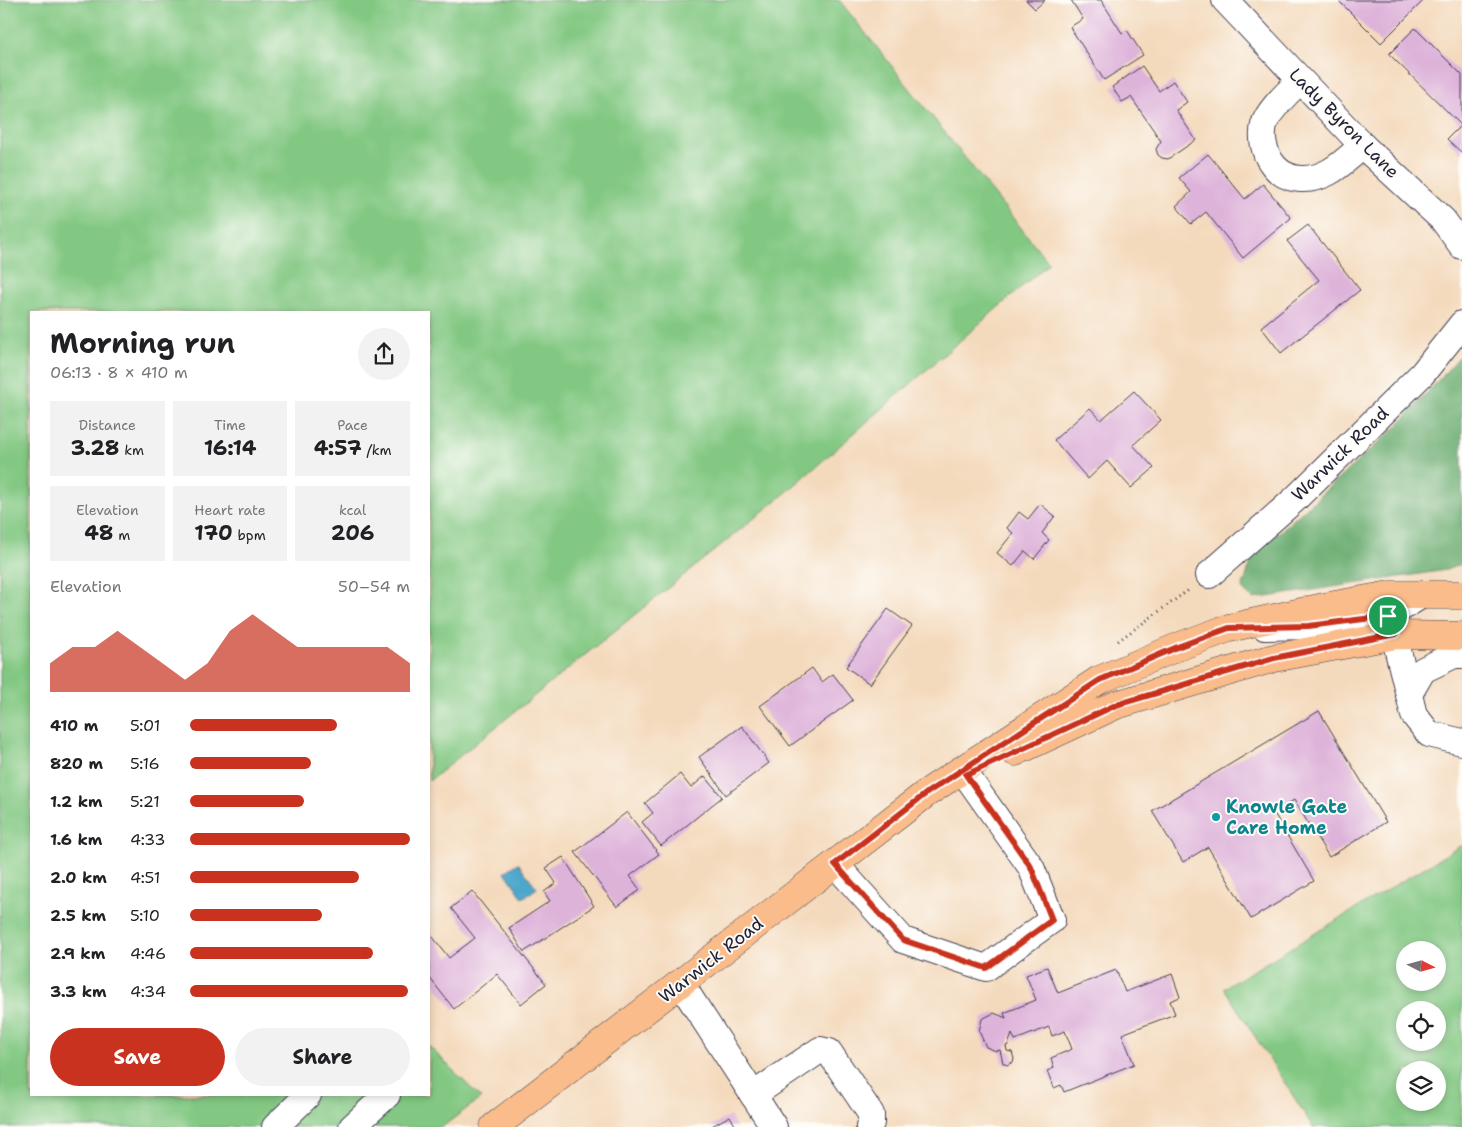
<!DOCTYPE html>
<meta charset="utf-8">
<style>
body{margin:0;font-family:"Shantell Sans",sans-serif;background:#f2f2f2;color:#202124;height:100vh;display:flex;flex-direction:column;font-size:19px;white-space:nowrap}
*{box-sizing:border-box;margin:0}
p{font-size:16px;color:#757577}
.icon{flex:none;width:28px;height:28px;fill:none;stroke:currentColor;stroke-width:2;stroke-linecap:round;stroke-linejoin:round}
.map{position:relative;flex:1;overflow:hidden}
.drawer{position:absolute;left:30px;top:311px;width:400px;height:785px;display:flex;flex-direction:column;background:#fff;border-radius:0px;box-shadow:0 2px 8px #0003}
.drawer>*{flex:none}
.needle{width:32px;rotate:96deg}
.fabs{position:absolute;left:1396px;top:941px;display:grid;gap:10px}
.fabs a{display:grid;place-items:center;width:50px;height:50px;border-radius:50%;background:#fff;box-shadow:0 2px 8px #0003;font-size:25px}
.pin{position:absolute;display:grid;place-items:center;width:42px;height:42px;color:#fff;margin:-21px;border:2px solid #fff;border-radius:50%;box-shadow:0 1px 5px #0007}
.round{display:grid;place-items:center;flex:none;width:52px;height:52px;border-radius:26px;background:#f2f2f2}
.summary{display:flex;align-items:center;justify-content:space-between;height:85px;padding:0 20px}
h1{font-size:28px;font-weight:700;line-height:38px}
.metrics{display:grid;grid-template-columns:repeat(3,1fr);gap:8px;height:85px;padding:5px 20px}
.metrics div{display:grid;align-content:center;border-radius:0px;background:#f2f2f2;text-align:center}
.metrics b{font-size:21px;font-weight:700}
.metrics small{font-size:14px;font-weight:400}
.metrics p{font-size:14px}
.chart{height:140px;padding:10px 20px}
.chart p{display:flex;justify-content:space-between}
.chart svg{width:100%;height:90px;margin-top:5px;fill:#c8321e;opacity:.7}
.primary-button{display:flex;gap:10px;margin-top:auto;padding:10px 20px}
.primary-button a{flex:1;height:58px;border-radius:30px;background:#c8321e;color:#fff;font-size:20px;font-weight:700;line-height:58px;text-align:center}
.primary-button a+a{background:#f2f2f2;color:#202124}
ul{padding:0 20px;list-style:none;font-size:16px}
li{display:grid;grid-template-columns:80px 60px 1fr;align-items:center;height:38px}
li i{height:12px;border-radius:6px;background:#c8321e}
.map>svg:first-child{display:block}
.green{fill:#82c882;stroke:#52755e;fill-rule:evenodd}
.forest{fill:#69ac70;stroke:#466756}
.water{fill:#4da7cb;stroke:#386483}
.building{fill:#deb3da}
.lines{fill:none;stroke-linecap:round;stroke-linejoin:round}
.minor-casing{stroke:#423e4e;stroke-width:28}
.major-casing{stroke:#423e4e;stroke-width:29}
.path{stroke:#423e4e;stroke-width:3;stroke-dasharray:1 4;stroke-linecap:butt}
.minor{stroke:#fff;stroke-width:26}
.major{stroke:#f9bc8a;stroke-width:28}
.route-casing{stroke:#fff;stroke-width:10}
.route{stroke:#c8321e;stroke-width:6}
.culture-dot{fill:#0f9aa8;stroke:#fdfcf7;stroke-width:2}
.labels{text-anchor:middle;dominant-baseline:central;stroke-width:4;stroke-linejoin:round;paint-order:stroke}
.street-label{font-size:18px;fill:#22223b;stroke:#fdfcf7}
.culture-label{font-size:18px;font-weight:bold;fill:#0d838f;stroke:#fdfcf7;text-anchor:start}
</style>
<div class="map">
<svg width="1462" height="1127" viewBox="0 0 1462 1127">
<rect width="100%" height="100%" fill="#fdfcf7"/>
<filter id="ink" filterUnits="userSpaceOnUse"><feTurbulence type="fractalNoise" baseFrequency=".02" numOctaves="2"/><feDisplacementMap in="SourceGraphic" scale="10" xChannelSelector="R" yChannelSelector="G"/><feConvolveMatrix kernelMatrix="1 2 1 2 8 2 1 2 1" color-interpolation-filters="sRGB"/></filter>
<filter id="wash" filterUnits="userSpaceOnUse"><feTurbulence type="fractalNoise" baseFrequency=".0096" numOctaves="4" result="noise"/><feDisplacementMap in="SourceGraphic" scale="20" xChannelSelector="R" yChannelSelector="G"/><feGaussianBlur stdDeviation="1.12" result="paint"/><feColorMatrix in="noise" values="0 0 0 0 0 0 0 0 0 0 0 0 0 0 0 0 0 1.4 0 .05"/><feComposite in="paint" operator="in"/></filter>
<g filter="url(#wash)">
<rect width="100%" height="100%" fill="#f4dabd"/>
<g class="green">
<polygon points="0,0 839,0 1049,263 788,491 429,781 429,312 31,312 31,1095 429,1095 429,1046 481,1098 442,1127 0,1127"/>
<path d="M1462 845V1127H1313L1224 988ZM1405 950H1438V982H1405ZM1405 1010H1438V1042H1405ZM1405 1070H1438V1102H1405Z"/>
</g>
<polygon class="forest" points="1462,354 1462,564 1446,570 1253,599 1242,589 1253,556 1398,425"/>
<polygon class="water" points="518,863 537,888 523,898 505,872"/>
<g id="blocks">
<g class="building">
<polygon points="1026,0 1045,0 1035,9"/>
<polygon points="1071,0 1101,0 1122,33 1127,30 1143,55 1104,80 1070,27 1083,19"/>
<polygon points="1338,0 1424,0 1381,43"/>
<polygon points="1415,28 1462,75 1462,153 1447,139 1461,125 1389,54"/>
<polygon points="1142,66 1159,91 1173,81 1187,102 1176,110 1196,140 1168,159 1162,158 1158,155 1156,149 1161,141 1131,97 1122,102 1112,87"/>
<polygon points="1208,154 1245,199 1263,184 1291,218 1243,258 1206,212 1191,224 1176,206 1191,192 1179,178"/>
<polygon points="1308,225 1360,290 1281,353 1261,327 1319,280 1287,241"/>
<polygon points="1134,391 1161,420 1133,445 1154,468 1131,488 1107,461 1088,479 1054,440 1090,408 1101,420"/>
<polygon points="1040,504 1055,516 1042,533 1049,540 1034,559 1025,551 1013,566 997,553 1013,533 1007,528 1019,512 1028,519"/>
<polygon points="888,609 912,626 870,684 846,667"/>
<polygon points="812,668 822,682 833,674 853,700 790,746 760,706"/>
<polygon points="1319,711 1386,822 1329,857 1294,800 1274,813 1314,881 1251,919 1208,847 1183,862 1152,811"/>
<polygon points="742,726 769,763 726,795 699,757"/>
<polygon points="680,774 691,788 705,776 722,797 661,846 642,822 653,813 645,803"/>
<polygon points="627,812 659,854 630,876 640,890 617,907 575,852"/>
<polygon points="563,857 594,906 524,952 509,928 550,901 544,892 556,883 546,868"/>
<polygon points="472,891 546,984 521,1004 497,974 454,1009 429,977 429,932 449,958 475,938 451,908"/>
<polygon points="1047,967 1058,993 1116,970 1125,992 1172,974 1180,997 1170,1001 1175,1014 1122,1034 1134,1064 1064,1092 1061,1085 1054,1088 1047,1071 1054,1068 1051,1058 1072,1049 1065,1031 1052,1036 1049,1027 1015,1040 1012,1034 1008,1045 1006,1046 1007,1051 1012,1052 1014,1059 1013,1062 1007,1065 1003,1063 1000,1050 996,1051 986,1047 979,1031 982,1019 994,1013 1006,1018 1004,1013 1036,1000 1026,975"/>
<polygon points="730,1116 736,1127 710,1127"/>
</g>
</g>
</g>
<g filter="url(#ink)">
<use href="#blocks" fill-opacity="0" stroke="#423e4e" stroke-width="1"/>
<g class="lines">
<g class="minor-casing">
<g id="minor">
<polyline points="1225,0 1363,146 1443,220 1462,246"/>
<path d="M1300 80C1290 91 1268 110 1264 125 1261 137 1264 152 1271 162 1284 182 1309 183 1329 172 1341 166 1352 154 1363 146"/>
<polyline points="1209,575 1294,500 1422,374 1462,324"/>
<polyline points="1388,616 1396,635 1398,651 1414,715 1429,734 1462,742"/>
<polyline points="1265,627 1308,626 1388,616 1422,595"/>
<polyline points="1409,694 1423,670 1454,655 1462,655"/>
<polyline points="835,864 903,940 986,968 1052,920 1031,867 966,775"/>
<polyline points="681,984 774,1127"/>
<polyline points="753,1095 820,1050 829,1052 871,1114 871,1123 869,1127"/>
<polyline points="275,1127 308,1095"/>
<polyline points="352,1127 387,1095"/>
</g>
</g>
<g class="major-casing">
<g id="major">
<polyline points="1015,752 1116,705 1274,658 1396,635 1462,636"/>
<polyline points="494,1127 928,792 1099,680 1180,646 1229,628 1324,607 1390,595 1462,595"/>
</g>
</g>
<polyline class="path" points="1118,641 1190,589"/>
<use href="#minor" class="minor"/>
<use href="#major" class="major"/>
</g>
</g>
<g class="lines" filter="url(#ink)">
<g class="route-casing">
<polygon id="route" points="1388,616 1396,634 1274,658 1116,705 966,775 1031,867 1052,920 986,968 903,940 835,864 928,792 1100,680 1180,646 1229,628 1308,626"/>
</g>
<use href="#route" class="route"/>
</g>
<circle class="culture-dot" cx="1216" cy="817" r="5"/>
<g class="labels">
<g class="street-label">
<text transform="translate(1344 123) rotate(45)">Lady Byron Lane</text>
<text transform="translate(1340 454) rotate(-44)">Warwick Road</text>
<text transform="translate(711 960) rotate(-38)">Warwick Road</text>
</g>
<g class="culture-label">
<text x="1226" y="807">Knowle Gate<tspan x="1226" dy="21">Care Home</tspan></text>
</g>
</g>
</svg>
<div class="fabs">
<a><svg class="needle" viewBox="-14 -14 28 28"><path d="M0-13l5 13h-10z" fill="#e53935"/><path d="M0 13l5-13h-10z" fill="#757577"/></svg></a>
<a><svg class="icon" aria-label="locate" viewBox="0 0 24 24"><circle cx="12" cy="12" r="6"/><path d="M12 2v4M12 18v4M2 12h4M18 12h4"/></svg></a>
<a><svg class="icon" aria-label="layers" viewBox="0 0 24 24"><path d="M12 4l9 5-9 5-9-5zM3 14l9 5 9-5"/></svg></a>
</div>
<div class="pin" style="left:1388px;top:616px;background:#1e9e55"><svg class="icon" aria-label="arrive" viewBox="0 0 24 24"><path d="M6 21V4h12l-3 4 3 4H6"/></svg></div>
<section class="drawer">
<div class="summary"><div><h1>Morning run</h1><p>06:13 · 8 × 410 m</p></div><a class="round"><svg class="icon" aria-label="share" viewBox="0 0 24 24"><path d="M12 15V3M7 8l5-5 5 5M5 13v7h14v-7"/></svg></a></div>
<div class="metrics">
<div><p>Distance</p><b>3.28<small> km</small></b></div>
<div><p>Time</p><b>16:14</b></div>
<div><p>Pace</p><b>4:57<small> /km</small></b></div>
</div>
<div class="metrics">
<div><p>Elevation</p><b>48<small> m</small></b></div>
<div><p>Heart rate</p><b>170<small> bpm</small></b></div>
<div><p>kcal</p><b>206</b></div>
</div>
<div class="chart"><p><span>Elevation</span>50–54 m</p>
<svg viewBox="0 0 160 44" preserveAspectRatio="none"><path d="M0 44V30L10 22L20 22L30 14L40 22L50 30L60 38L70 30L80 14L90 6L100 14L110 22L120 22L130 22L140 22L150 22L160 30V44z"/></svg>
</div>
<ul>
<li><b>410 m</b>5:01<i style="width:67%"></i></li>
<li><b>820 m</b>5:16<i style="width:55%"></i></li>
<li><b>1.2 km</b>5:21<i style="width:52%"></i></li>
<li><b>1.6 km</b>4:33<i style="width:100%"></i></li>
<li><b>2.0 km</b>4:51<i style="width:77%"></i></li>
<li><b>2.5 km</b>5:10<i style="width:60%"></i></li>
<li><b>2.9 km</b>4:46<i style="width:83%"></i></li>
<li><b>3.3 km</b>4:34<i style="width:99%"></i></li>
</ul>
<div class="primary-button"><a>Save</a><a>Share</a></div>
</section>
</div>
